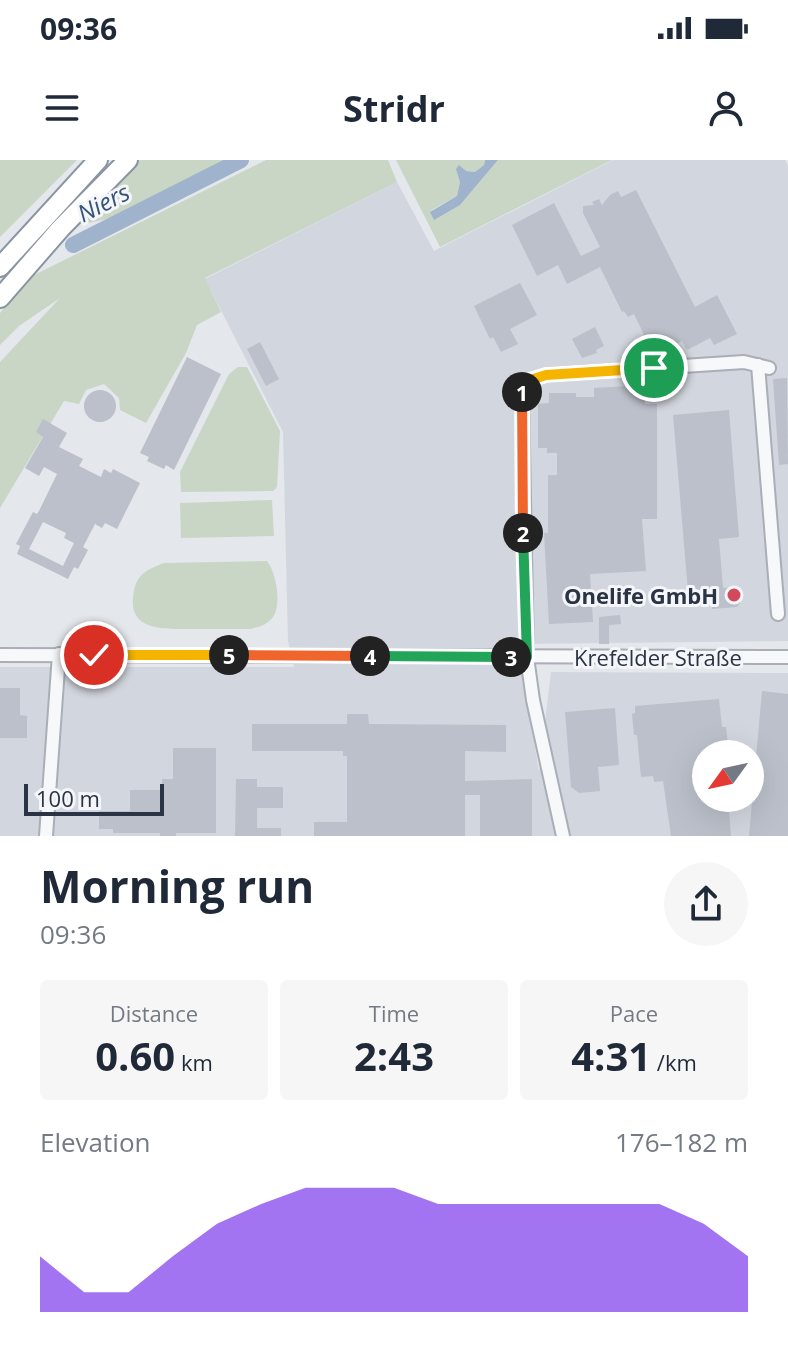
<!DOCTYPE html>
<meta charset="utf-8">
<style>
body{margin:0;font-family:"Open Sans",sans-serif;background:#f6f6f7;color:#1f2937;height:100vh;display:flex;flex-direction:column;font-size:30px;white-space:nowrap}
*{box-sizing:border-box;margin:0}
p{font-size:26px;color:#747a83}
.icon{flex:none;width:44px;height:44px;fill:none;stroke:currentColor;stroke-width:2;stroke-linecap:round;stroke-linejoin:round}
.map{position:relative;height:676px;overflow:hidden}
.drawer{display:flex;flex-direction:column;background:#fff;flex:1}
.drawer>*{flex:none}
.needle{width:52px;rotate:237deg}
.controls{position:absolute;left:692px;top:580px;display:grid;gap:16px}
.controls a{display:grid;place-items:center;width:72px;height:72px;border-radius:50%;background:#fff;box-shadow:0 8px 32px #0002;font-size:40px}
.scale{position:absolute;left:24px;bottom:20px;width:140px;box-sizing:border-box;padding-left:8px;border:4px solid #2b3445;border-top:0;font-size:22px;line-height:28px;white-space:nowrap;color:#2b3445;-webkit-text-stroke:6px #f4f6f9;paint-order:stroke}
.pin{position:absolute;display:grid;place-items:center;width:68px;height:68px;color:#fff;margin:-34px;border:4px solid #fff;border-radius:50%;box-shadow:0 2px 8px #0007}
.km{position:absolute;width:40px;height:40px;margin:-20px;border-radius:50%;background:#222;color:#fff;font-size:22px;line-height:40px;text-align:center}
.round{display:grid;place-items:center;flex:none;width:84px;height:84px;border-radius:42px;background:#f6f6f7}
.head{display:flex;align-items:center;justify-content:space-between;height:136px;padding:0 40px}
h1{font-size:44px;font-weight:700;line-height:60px}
.stats{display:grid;grid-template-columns:repeat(3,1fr);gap:12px;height:136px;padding:8px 40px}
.stats div{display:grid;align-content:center;border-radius:8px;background:#f6f6f7;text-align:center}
.stats b{font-size:40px;font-weight:700}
.stats small{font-size:22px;font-weight:400}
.stats p{font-size:22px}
.chart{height:224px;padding:16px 40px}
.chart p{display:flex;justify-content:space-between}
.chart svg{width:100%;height:144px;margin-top:8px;fill:#7c3aed;opacity:.7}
.status{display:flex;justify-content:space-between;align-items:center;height:56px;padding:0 40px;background:#fff;direction:ltr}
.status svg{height:22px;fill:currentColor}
header{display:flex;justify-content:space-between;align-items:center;height:104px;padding:0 40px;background:#fff;font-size:36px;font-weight:700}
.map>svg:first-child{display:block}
.built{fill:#d2d6de;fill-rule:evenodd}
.green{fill:#c9d6c5}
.water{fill:#9fb4cc}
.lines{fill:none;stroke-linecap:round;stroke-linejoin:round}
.river{stroke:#9fb4cc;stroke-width:16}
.building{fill:#bbc0ca;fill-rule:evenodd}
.minor-casing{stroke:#a9aeb7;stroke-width:16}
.highway-casing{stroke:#8b94a3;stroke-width:22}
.minor{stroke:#f7f8fa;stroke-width:12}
.highway{stroke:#fff;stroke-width:18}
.split-1-casing{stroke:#fff;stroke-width:16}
.split-2-casing{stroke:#fff;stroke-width:16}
.split-3-casing{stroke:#fff;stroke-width:16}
.split-4-casing{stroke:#fff;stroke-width:16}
.split-5-casing{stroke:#fff;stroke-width:16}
.split-6-casing{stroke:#fff;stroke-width:16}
.split-1{stroke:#f5b400;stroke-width:10}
.split-2{stroke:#f0652b;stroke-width:10}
.split-3{stroke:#22a559;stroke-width:10}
.split-4{stroke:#22a559;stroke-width:10}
.split-5{stroke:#f0652b;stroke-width:10}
.split-6{stroke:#f5b400;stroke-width:10}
.poi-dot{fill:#d1495b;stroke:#f4f6f9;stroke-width:3}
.labels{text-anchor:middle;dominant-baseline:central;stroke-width:6;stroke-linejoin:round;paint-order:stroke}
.poi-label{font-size:22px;font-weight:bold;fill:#2b3445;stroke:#f4f6f9;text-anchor:end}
.street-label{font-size:22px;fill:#2b3445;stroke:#f4f6f9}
.water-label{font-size:24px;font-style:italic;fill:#34527a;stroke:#f4f6f9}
</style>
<div class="status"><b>09:36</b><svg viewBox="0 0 49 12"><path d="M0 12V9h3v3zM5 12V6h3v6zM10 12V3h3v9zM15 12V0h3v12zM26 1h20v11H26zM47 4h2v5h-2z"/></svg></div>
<header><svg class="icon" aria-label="menu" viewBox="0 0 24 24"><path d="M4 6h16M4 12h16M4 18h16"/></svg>Stridr<svg class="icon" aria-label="person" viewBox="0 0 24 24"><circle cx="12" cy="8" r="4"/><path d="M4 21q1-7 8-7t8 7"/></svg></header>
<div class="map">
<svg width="788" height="676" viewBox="0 0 788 676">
<rect width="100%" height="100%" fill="#e4e7ec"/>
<path class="built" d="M613 0H785L788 6V481L518 484 539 612 551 512 788 513V676H0V507H294L288 481 283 272 205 119 397 22 434 91ZM706 594H750V638H706Z"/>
<g class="green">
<polygon points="0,0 77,0 0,77"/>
<path d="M140 0H233C190 22 125 62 77 64Z"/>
<polygon points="266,0 388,0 397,22 205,118 221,152 197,165 186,193 146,263 120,250 119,238 104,224 86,230 79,244 64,241 0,348 0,202 60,138 19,166 0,185 0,153 32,116"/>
<polygon points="396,0 485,0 484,5 475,12 466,11 460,22 457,36 430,51 460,45 498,0 612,0 440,87"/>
<polygon points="238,207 247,207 280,271 277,327 273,331 181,332 180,312 229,214"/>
<polygon points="272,340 274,376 181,378 180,343"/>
<path d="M267 401C276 412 282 444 273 457 267 465 259 467 250 469 231 469 212 469 194 469 166 469 125 473 134 431 137 413 149 409 164 403Z"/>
</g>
<polygon class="water" points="485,0 498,0 460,45 434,60 430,52 457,36 460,22 456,9 459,5 466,11 475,12 484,5"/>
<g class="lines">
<polyline class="river" points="73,85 241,0"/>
</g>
<g class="building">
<polygon points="636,30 695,147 717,135 737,174 714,185 710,178 687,190 682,181 663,191 659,185 651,189 634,154 628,157 624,151 622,152 600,107 567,124 558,105 537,116 512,65 554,43 581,96 600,87 583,53 583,46 594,45 592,42 599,39 602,45 610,35 618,31 621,37"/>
<polygon points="520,123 537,155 510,169 518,184 501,192 493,177 490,179 474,146"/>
<polygon points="595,167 604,186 596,190 597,193 582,198 572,179"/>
<polygon points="260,182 279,219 266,226 247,189"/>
<polygon points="187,197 221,214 174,310 166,305 164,309 147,301 149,297 140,293"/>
<polygon points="787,218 788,304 779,305 773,219"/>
<polygon points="645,225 645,244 657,244 657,359 642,359 646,411 590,414 593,462 549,464 544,373 548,373 548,315 557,315 557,293 547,293 547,288 538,288 538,244 549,243 549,233 576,233 576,237 594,237 594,228"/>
<circle cx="100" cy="246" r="16"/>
<polygon points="729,250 739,377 719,379 723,428 739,427 740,443 737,447 712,449 711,429 688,431 673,255"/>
<path d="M43 259 67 273 59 287 83 299 79 306 101 317 104 309 111 313 113 309 140 323 117 369 105 363 102 368 95 364 83 387 88 390 78 409 74 407 68 419 17 394 20 386 16 384 33 352 37 354 39 351 57 314 44 307 39 316 25 308 43 277 36 272ZM43 362 66 373 64 378 74 383 63 406 29 389Z"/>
<polygon points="620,455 621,464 609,465 609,484 599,484 599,457"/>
<polygon points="0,528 20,528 20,555 27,556 27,578 0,578"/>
<polygon points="762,531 788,534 788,676 749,676"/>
<polygon points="719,539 722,567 726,567 729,594 706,594 706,638 728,638 731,676 671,676 663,621 654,622 653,616 641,617 637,575 634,575 632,554 635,553 635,546"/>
<polygon points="615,548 619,605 598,607 600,631 579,633 571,627 565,552"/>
<polygon points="347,554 368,554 369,564 506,565 506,592 465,591 465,621 532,619 532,676 480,676 480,635 465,635 465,676 314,676 314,662 347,662 347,596 343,596 343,591 252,591 252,564 347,564"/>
<polygon points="173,588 216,588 216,673 176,673 176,676 160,676 160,673 113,673 113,669 99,669 99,651 130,651 130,630 162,630 162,619 173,619"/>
<polygon points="236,619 257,619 257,627 283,627 283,648 257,648 257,668 281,668 281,676 235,676"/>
</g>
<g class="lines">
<g class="minor-casing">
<g id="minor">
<polyline points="758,205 778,454"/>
<polyline points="0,495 788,497"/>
<polyline points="46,676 59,494"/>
<polyline points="563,676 533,540 527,497 522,230 530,220 546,215 744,202 769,208"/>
</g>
</g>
<g class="highway-casing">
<g id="highway">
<polyline points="0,107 98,0"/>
<polyline points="0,138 61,68 128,0"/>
</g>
</g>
<use href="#minor" class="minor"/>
<use href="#highway" class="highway"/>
</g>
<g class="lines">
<g class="split-1-casing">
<polyline id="split-1" points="522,232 530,220 546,215 654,208"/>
</g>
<g class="split-2-casing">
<polyline id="split-2" points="522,232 523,373"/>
</g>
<g class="split-3-casing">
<polyline id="split-3" points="511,497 527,497 523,373"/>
</g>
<g class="split-4-casing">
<polyline id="split-4" points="370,496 511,497"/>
</g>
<g class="split-5-casing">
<polyline id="split-5" points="229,495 370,496"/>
</g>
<g class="split-6-casing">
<polyline id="split-6" points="94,495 229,495"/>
</g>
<use href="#split-1" class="split-1"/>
<use href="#split-2" class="split-2"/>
<use href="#split-3" class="split-3"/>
<use href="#split-4" class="split-4"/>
<use href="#split-5" class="split-5"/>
<use href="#split-6" class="split-6"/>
</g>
<circle class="poi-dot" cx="734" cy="435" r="8"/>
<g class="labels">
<g class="poi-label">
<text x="718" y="435">Onelife GmbH</text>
</g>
<g class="street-label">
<text x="658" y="497">Krefelder Straße</text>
</g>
<g class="water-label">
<text transform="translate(103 42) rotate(-27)">Niers</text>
</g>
</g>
</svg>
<div class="controls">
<a><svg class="needle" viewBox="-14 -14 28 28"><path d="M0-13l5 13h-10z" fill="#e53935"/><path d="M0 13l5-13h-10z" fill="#747a83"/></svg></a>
</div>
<div class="scale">100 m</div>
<div class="pin" style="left:654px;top:208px;background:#1e9e55"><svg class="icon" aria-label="arrive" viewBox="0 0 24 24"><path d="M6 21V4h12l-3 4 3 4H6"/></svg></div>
<div class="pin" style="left:94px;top:495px;background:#d93025"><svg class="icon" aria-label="check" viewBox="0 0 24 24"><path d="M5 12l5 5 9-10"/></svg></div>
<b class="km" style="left:522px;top:232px">1</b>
<b class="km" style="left:523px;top:373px">2</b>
<b class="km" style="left:511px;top:497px">3</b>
<b class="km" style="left:370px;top:496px">4</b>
<b class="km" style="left:229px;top:495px">5</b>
</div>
<section class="drawer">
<div class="head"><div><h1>Morning run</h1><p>09:36</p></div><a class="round"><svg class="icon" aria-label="share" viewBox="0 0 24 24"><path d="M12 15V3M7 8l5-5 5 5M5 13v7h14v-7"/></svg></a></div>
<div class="stats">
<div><p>Distance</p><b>0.60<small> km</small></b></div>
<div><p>Time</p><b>2:43</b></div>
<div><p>Pace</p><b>4:31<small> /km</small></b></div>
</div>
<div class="chart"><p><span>Elevation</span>176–182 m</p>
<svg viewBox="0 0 160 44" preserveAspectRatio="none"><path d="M0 44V27L10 38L20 38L30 27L40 17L50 11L60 6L70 6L80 6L90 11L100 11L110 11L120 11L130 11L140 11L150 17L160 27V44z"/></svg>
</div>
</section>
